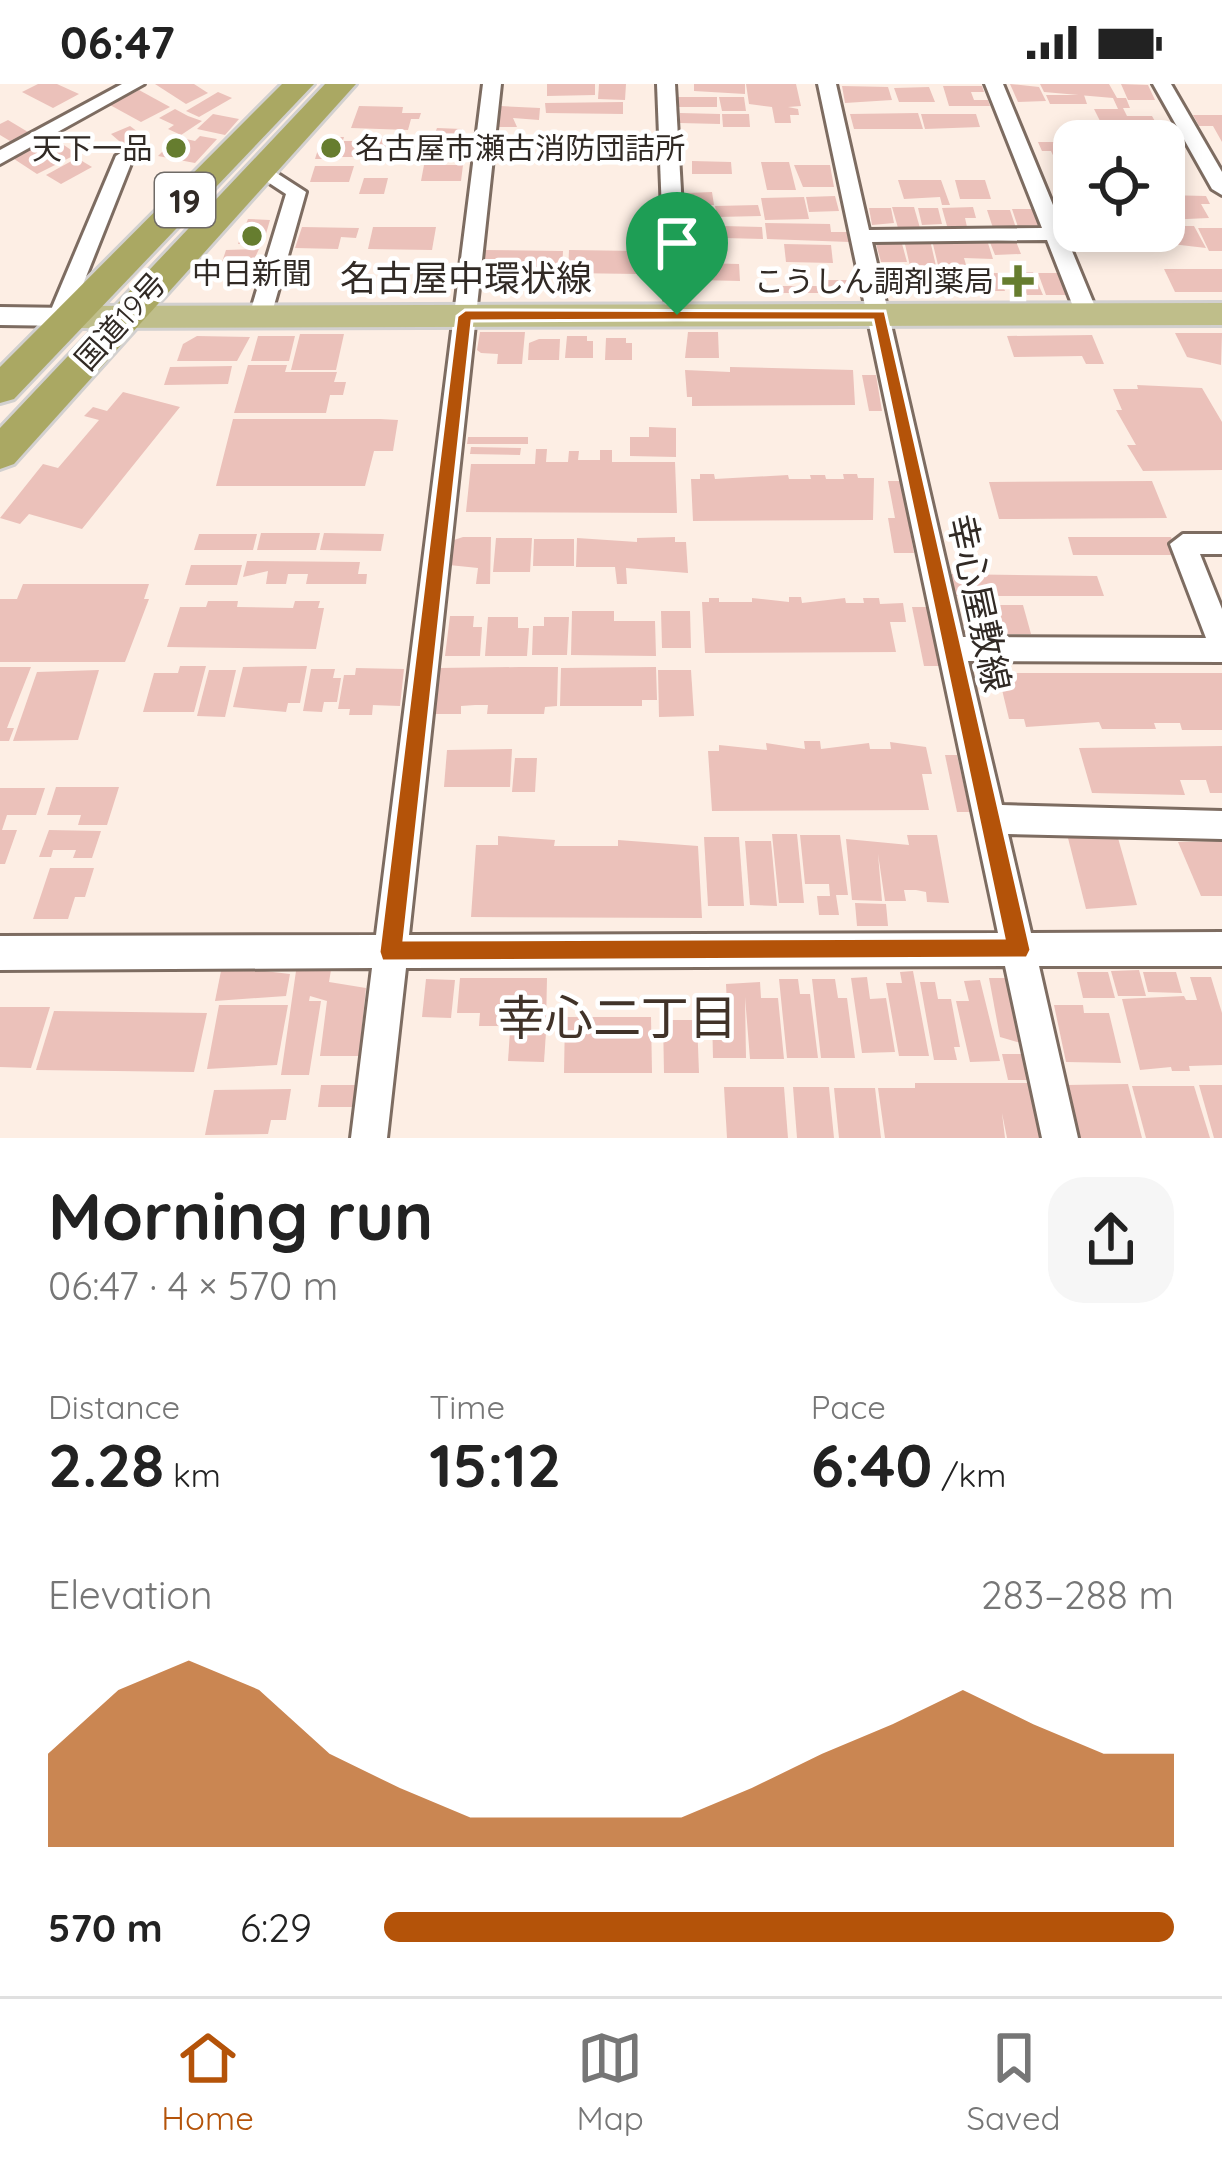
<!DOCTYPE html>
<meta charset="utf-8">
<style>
body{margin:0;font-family:Quicksand,"Noto Sans JP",sans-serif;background:#f6f6f6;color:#222;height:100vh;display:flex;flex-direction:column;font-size:45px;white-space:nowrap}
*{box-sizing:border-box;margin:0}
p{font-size:39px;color:#767676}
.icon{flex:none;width:66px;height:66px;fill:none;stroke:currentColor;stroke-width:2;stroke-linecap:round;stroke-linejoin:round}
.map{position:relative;height:1054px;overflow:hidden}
.side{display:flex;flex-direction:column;background:#fff;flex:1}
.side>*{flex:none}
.buttons{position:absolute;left:1053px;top:36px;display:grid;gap:24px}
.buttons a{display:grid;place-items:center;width:132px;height:132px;border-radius:24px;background:#fff;box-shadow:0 6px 18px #0003;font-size:60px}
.pin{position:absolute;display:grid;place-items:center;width:102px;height:102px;color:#fff;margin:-123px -51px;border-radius:50% 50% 50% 0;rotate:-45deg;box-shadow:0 0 12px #0007}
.pin .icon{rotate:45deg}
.round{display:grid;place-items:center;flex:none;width:126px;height:126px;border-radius:36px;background:#f6f6f6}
.summary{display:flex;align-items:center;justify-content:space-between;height:204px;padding:0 48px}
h1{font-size:66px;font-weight:800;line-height:90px}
.stats{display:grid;grid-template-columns:repeat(3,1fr);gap:18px;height:204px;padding:12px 48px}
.stats div{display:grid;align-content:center}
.stats b{font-size:60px;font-weight:800}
.stats small{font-size:33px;font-weight:400}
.stats p{font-size:33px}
.chart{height:336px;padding:24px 48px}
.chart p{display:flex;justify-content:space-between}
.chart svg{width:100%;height:216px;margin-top:12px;fill:#b45309;opacity:.7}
ul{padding:0 48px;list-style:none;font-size:39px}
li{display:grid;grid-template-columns:192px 144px 1fr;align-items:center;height:90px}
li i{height:30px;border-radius:15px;background:#b45309}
.status{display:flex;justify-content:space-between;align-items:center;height:84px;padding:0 60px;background:#fff;direction:ltr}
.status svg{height:33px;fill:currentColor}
.tabs{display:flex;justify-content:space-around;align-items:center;height:168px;border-top:3px solid #e0e0e0;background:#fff;font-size:33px;color:#767676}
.tabs a{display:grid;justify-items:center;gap:6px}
.tabs .active{color:#b45309}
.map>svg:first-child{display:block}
.building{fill:#ebc1ba}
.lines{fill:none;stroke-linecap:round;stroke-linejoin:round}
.minor-casing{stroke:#7d6c61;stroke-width:6}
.tertiary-casing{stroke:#7d6c61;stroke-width:6}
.primary-casing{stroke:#d2d0cf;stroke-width:6}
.trunk-casing{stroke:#d2d0cf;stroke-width:6}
.minor{fill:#fff;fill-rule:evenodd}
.tertiary{fill:#fff;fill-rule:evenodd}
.primary{fill:#bfbe8a;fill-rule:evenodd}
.trunk{fill:#aaa863;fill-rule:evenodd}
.route{fill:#b45309;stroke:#fff;stroke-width:3;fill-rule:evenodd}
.poi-dot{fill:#667d2f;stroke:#fff;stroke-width:4.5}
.labels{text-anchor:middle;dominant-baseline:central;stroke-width:9;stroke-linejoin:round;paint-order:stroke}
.far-poi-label{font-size:30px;fill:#312a25;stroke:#fff;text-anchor:end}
.far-street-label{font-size:30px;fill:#312a25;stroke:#fff}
.shield{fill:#fff;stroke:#6f6a66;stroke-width:3}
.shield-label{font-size:33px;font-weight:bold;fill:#312a25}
.street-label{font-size:36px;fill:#312a25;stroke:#fff}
.near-neighbourhood-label{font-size:48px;fill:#413329;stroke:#fff}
</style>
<div class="status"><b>06:47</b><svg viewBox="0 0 49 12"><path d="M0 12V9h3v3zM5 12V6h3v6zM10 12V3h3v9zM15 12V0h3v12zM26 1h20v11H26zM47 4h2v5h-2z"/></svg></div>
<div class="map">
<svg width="1222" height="1054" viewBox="0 0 1222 1054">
<rect width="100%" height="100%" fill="#fdeee4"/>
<g class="building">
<polygon points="38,0 57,0 79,10 53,24 22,8"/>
<polygon points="155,0 194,0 208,9 186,20"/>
<polygon points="547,0 595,0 595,11 547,12"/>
<polygon points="599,0 626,0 625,16 598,15"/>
<polygon points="694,0 745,0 745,10 694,7"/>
<polygon points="746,0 796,0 801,22 788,23 798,25 799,31 790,31 791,39 775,39 772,23 749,20"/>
<polygon points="1010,0 1039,3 1046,17 1018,18"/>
<polygon points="1040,0 1109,0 1117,14 1126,14 1130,24 1123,24 1127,32 1152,32 1161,48 1106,49 1094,25 1118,25 1113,14 1044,8"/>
<polygon points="1121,0 1148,1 1155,16 1128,16"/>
<polygon points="842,2 888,3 892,16 845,19"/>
<polygon points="943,2 982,2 984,8 971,8 974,16 988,16 990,22 949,22"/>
<polygon points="929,3 935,18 899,18 894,4"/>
<polygon points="139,6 170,23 141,38 110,21"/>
<polygon points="218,8 232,14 199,33 186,27"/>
<polygon points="1046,11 1084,11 1087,20 1050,20"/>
<rect x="677" y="13" width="40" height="10"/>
<polygon points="719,13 744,13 746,27 722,27"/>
<polygon points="623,18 623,30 546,29 545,19"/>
<polygon points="359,22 403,23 402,29 421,29 419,35 411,35 408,46 351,44"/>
<polygon points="500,22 540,24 539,36 513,34 517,43 497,43"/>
<polygon points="175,25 188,32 202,37 181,51 168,45 174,41 159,34"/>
<polygon points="680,29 720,30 720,40 680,39"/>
<polygon points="918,29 923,45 854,45 850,30"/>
<polygon points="213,30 239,35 225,51 197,45"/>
<polygon points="722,30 749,30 750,43 723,43"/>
<polygon points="921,30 976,30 980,43 925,45"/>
<polygon points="1193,31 1222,31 1222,58 1213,42 1199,42"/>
<polygon points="8,36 28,48 10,57 0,51 0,40"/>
<polygon points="130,42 146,54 126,63 111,50"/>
<polygon points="437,44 462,45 458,69 417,70 419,55 456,54 434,52"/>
<polygon points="49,51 77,70 37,90 8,71"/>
<polygon points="200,52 217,55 195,79 158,72 177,53 195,57"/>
<polygon points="322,53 344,53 337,75 315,75"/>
<polygon points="380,54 406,55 401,75 375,74"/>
<polygon points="344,57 375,57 371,73 340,73"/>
<polygon points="1038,58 1074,58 1074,80 1057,80 1051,67 1042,67"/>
<polygon points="77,74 92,83 61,100 46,91"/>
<polygon points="692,77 731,78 732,90 692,90"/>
<polygon points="761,78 789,78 796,106 767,106"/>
<polygon points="424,81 463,81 461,97 421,97"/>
<polygon points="794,81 830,81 834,103 803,103"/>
<polygon points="315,82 354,82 349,98 310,98"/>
<polygon points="364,94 388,94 384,110 359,110"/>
<polygon points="898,96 941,96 950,121 942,121 940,113 904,115"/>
<polygon points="955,96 985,96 991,115 960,115"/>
<polygon points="712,108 714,121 688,122 687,109"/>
<polygon points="1164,111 1206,112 1210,120 1201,120 1209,134 1164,136"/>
<polygon points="835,112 839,127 809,128 806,113"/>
<polygon points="804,113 809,135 765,136 761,114"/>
<polygon points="758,121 761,132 717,133 715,122"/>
<polygon points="892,123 914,123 920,144 898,144"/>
<polygon points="973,123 976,134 965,134 967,143 947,142 942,124"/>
<polygon points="869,124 891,124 894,139 872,141"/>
<polygon points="918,124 938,124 942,140 922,141"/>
<polygon points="1012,125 1033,125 1039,143 1018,143"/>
<polygon points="987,126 1010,126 1016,144 993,144"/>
<polygon points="248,135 270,136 263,160 238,160"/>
<polygon points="765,139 830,140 831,148 848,148 850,158 767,155"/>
<polygon points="723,142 762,143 763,155 724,154"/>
<polygon points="1172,142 1194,142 1206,164 1163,159 1157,147"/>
<polygon points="302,143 359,144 356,154 341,153 338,165 295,164"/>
<polygon points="373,143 436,143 432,166 368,165"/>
<polygon points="1198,144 1222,144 1222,167 1209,167"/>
<polygon points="1082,147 1150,147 1156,160 1117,159 1086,166"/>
<polygon points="1015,155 1021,170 995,171 989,156"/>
<polygon points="875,156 901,156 907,178 881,178"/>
<polygon points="904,156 930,156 936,182 910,182"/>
<polygon points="932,156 987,156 993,175 964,174 966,181 938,181"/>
<polygon points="784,160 831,161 833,179 786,178"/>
<polygon points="259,165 245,195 206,196 210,181 221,181 226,166"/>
<polygon points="482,166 563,167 562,188 479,187"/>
<polygon points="569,166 638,167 638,190 568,189"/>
<polygon points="698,179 739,180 740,197 698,196"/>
<polygon points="901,184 909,211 887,211 880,185"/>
<polygon points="941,185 978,185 983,207 908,205 904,186"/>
<polygon points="1164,185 1222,185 1222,208 1175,208"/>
<polygon points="1018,188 1033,188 1043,211 1027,211"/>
<polygon points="980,189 999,189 1005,207 986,207"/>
<polygon points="1038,189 1058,189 1067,211 1046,211"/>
<polygon points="821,196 848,196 850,209 782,209 782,202 822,202"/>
<polygon points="480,248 525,248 522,280 497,280 498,270 481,269 477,266"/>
<polygon points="688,248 718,248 719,274 685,274"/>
<polygon points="1175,249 1222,249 1221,281 1187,273"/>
<polygon points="300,250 344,250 336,286 291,286"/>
<polygon points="1092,251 1104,280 1086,280 1082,272 1014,273 1007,252"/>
<polygon points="197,252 250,253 237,277 177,277 183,260"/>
<polygon points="258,252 295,252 289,277 251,277"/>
<polygon points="567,252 587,252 587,257 593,257 593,274 565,274"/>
<polygon points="606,254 626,254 626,259 632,259 632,276 605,276"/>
<polygon points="539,255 560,255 559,276 528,276 529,259"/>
<polygon points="248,281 287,281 285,288 337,288 334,298 346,298 343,311 330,311 326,329 234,329"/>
<polygon points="232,282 228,300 164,301 170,283"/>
<polygon points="730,283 853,286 855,321 692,322 692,313 687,313 685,286 730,288"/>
<polygon points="862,291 876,291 882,327 869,327"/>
<polygon points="1137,301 1202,304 1222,338 1222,386 1143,387 1127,361 1136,361 1116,326 1122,326 1113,305 1138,305"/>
<polygon points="123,308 180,323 82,445 29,430 20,440 0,434 43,380 58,384 99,336 84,332 93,323 107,327"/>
<polygon points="233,335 380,335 398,336 393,367 374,367 365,402 216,402"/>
<polygon points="649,343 676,344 676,373 630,372 630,353 649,353"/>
<polygon points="468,353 528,353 528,360 467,360"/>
<polygon points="471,363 521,364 520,371 470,370"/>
<polygon points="536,365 547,365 546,378 568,378 569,367 579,367 578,376 600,376 600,366 612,366 612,378 675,378 677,429 466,428 471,380 535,380"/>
<polygon points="700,390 714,390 715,395 788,391 789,395 811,395 810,391 825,391 826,395 844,395 843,390 857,390 858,394 874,394 873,436 693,437 691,395 700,395"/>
<polygon points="888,397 901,397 914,469 894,469 888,434 895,434"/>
<polygon points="1152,397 1167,434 999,435 989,398"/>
<polygon points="261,449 320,449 316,466 257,466"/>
<polygon points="324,449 384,450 381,467 320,466"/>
<polygon points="199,450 257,450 253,466 194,466"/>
<polygon points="463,453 491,453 490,500 476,500 478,484 449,481 451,457"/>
<polygon points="675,453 675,458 686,458 688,489 626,484 627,500 617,500 615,483 576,483 577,454 637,458 637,454"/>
<polygon points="1068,453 1171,453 1178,471 1073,471"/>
<polygon points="496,454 532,454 530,488 493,488"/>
<polygon points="534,455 574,455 574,482 533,482"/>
<polygon points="247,477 360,478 358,490 367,490 366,500 306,500 308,490 288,490 286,500 266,500 268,487 243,493"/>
<polygon points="191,481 242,481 237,501 185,501"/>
<polygon points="945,490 1097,492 1104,512 949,512"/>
<polygon points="23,500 149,500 144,515 149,515 125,578 0,578 0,515 17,515"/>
<polygon points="789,513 801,513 802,519 845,514 846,519 864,519 863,514 879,514 880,520 903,519 906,538 890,538 896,568 705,569 702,518 709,518 709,514 719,514 719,518 752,518 752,514 789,518"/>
<polygon points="208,517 238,517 237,523 293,524 295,517 320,517 318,524 324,524 316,565 167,563 180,523 206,523"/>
<polygon points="963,521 1023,521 1031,550 970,550"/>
<polygon points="912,523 927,523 940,582 924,582"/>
<polygon points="572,527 614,527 614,537 655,537 656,572 571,571"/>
<polygon points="661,527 690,527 691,564 662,564"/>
<polygon points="450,532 474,532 473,543 482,543 480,572 445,572"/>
<polygon points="488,533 518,533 518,544 529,544 527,572 485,572"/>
<polygon points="544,533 569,533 567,571 532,571 533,542 544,542"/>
<polygon points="180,582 206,582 194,628 143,628 154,589 178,589"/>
<polygon points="307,582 300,619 288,619 286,628 233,623 243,583"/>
<polygon points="0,583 31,583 7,644 14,644 9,657 0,657"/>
<polygon points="520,583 558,583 557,622 545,623 544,630 487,630 488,621 475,621 461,622 461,630 434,630 438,584"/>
<polygon points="656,583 657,616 642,616 642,622 560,622 561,584"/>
<polygon points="356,584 404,585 400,622 373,621 372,631 349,631 350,625 338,625 344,591 355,591"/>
<polygon points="311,585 335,585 333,594 341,594 337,618 324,618 322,628 303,627"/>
<polygon points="99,586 78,656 13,657 37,588"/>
<polygon points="209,586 236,586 225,633 197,632"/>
<polygon points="658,586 691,586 694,632 659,633"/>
<polygon points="998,589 1222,589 1222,646 1182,646 1180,639 1154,639 1156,645 1102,645 1099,638 1026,643 1024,635 1009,635"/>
<polygon points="804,657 820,657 821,665 869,659 870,665 891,665 890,658 926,663 932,690 922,690 929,726 712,727 708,667 719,667 719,661 767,666 766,659 805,665"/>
<polygon points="1222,662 1222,709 1210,709 1206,696 1180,696 1185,711 1092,709 1079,664"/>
<polygon points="512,665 510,703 444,703 447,666"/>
<polygon points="945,671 957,671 970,728 957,728"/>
<polygon points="515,674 537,674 535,708 512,708"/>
<polygon points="56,703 119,703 107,741 78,741 81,731 47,731"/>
<polygon points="0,704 45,704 36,731 7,731 2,746 17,746 5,780 0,780"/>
<polygon points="49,746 101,747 92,774 73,774 76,766 53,766 51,773 39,773"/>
<polygon points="772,750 797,750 804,819 779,819"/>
<polygon points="800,751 840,751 848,811 836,811 839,831 819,831 817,812 830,812 829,800 805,800"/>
<polygon points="907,751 937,751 949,819 927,818 926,808 916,806 904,806 906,817 885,817 878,770 882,817 852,816 846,755 909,761"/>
<polygon points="498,752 555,756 554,762 618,762 618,756 698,762 702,834 471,833 476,761 498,761"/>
<polygon points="704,753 739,753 744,822 708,822"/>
<polygon points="1068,754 1118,754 1137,821 1086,825"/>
<polygon points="745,757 771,757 777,822 750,821"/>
<polygon points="1222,757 1222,812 1201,812 1178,758"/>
<polygon points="50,784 94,784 85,813 75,813 68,835 33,835"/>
<polygon points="855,819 886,820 888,842 857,842"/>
<polygon points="256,886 290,890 286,912 215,917 221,887"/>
<polygon points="331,886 329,898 366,904 359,972 320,972 327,917 310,912 309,917 321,917 309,991 281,991 296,887"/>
<polygon points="1139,886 1146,912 1118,912 1111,887"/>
<polygon points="913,887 929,972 899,972 886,899 902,899 900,888"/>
<polygon points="1077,888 1108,888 1115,914 1083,914"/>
<polygon points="1143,888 1176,888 1182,909 1148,908"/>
<polygon points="867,893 870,915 886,914 895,968 862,969 851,894"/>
<polygon points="1190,893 1211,893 1222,929 1222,981 1189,982 1190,987 1172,987 1171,983 1140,986 1122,915 1184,912 1186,916 1197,916"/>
<polygon points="460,894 547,894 546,942 479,942 480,929 457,929"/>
<polygon points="989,894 1011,894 1028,961 1000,953"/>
<polygon points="426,895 455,896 451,934 422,933"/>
<polygon points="779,895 798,895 800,910 810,910 818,974 787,974"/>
<polygon points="812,895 835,895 838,914 847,914 855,974 821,974"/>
<polygon points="980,896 1000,977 970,978 956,917 969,917 964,897"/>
<polygon points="760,898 761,914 778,914 784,975 750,975 745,913 746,974 713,974 712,931 721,932 721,923 727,923 726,900"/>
<polygon points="920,898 935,898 938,915 951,915 960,963 954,963 957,976 934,976"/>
<polygon points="219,921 288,921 277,981 207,985"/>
<polygon points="1054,921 1083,921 1084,929 1109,929 1121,979 1066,978"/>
<polygon points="0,923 50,923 31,984 0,983"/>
<polygon points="54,927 207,929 194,988 36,986"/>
<polygon points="565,933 651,933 652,989 564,989"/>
<polygon points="663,936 697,936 699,989 664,989"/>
<polygon points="510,947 546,948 544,978 508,977"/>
<polygon points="1002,970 1032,970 1038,996 1008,996"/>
<polygon points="915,999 1036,999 1049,1054 1007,1054 1002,1029 1005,1054 885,1054 878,1004 915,1004"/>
<polygon points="1128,1000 1142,1054 1079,1054 1066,1001"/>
<polygon points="321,1001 356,1001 354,1023 318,1023"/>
<polygon points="1199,1001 1222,1001 1222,1054 1214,1054"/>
<polygon points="1132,1002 1194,1002 1210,1054 1146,1054"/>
<polygon points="724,1003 784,1003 788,1054 727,1054"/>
<polygon points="793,1003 829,1003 834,1054 797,1054"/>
<polygon points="834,1004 875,1004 881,1054 839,1054"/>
<polygon points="291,1005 286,1036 271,1036 268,1050 205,1051 214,1006"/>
</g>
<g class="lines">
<g class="minor-casing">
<g id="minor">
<polygon points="122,0 144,0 0,80 0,66"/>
<polygon points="483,0 501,0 409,851 998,849 818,0 836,0 869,146 1042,144 985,0 1003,0 1098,230 1095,235 1087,237 1076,230 1047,156 872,158 963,553 1206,554 1170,460 1183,450 1222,450 1222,470 1200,470 1222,525 1222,578 968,577 1002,721 1222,727 1222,755 1008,750 1031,849 1222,848 1222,882 1039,882 1078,1054 1042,1054 1005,882 406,884 387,1054 351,1054 372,884 0,886 0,852 376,851"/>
<polygon points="657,0 675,0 688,231 677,238 666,231"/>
<polygon points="1153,0 1171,0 1222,88 1222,111 1212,105"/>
<polygon points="125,66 134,72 70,233 59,240 51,238 48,233 116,72"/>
<polygon points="261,79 306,108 271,232 260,239 249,232 286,110 254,89 254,81"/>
</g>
</g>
<g class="tertiary-casing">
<polygon id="tertiary" points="0,223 70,224 83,233 70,242 0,241"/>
</g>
<g class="primary-casing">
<polygon id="primary" points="1222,219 1222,241 70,244 58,241 53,233 58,225 70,222"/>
</g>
<g class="trunk-casing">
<g id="trunk">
<polygon points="282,0 314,0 14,315 0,319 0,283"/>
<polygon points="325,0 356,0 14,380 0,385 0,344"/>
</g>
</g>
<use href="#minor" class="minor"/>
<use href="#tertiary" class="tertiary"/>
<use href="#primary" class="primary"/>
<use href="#trunk" class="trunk"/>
</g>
<path class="route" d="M465 226 885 227 1031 866 1027 874 382 877 379 868 457 232ZM677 236H873L1004 854 404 856 472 237Z"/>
<g class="poi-dot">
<circle cx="176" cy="64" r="12"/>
<circle cx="331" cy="64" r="12"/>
<circle cx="252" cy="152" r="12"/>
<path d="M1012 179h12v12h12v12h-12v12h-12v-12h-12v-12h12z"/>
</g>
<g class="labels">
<g class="far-poi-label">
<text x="152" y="64">天下一品</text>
<text x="355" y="64" text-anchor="start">名古屋市瀬古消防団詰所</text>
<text x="252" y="189" text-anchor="middle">中日新聞</text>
<text x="994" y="197">こうしん調剤薬局</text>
</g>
<g class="far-street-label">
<text transform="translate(120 237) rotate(-48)">国道19号</text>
</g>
<rect class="shield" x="155" y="89" width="60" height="54" rx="9"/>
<g class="shield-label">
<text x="185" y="116">19</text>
</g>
<g class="street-label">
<text x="466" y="193">名古屋中環状線</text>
<text transform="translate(980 519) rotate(78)">幸心屋敷線</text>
</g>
<g class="near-neighbourhood-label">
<text x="617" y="933">幸心二丁目</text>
</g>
</g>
</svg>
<div class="buttons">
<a><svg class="icon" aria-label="locate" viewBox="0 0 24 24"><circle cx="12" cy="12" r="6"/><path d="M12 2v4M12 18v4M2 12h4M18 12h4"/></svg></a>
</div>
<div class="pin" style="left:677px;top:231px;background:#1e9e55"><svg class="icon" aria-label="arrive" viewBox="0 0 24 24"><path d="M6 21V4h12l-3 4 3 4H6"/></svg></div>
</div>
<section class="side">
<div class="summary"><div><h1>Morning run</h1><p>06:47 · 4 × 570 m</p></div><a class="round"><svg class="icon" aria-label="share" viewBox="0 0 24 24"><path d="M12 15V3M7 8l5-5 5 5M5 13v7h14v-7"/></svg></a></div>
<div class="stats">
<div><p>Distance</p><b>2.28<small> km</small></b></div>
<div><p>Time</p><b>15:12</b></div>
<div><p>Pace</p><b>6:40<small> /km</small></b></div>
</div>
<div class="chart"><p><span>Elevation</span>283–288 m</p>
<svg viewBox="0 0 160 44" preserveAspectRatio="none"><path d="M0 44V25L10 12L20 6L30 12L40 25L50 32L60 38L70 38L80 38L90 38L100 32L110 25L120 19L130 12L140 19L150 25L160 25V44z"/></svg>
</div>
<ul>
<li><b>570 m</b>6:29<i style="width:100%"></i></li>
</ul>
</section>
<nav class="tabs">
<a class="active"><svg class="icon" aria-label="home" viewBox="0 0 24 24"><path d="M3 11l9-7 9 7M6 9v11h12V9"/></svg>Home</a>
<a><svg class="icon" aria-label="map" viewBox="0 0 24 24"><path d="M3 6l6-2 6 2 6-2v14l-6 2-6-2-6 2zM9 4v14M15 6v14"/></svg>Map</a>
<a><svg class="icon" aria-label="saved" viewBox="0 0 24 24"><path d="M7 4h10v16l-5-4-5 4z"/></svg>Saved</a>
</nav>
